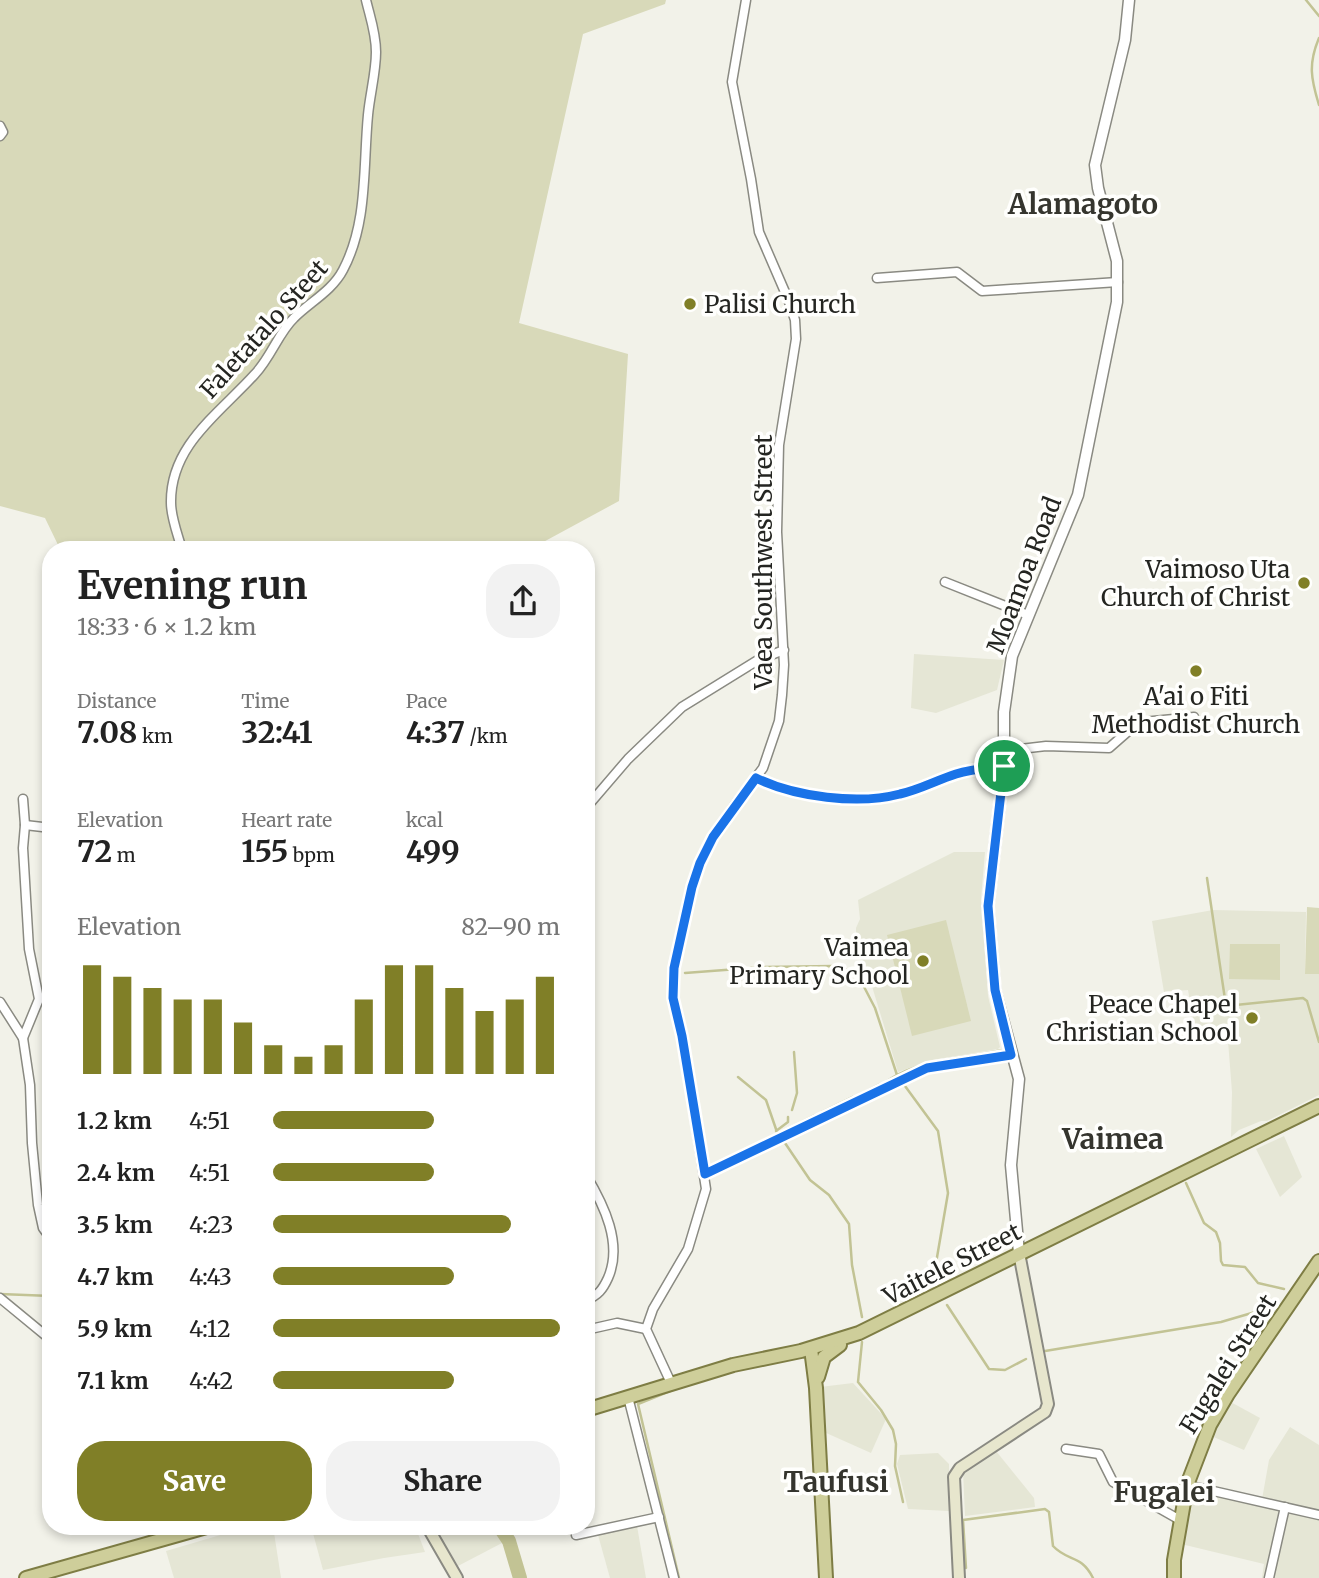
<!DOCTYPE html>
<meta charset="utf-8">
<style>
body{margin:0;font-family:Merriweather,serif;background:#f2f2f2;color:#222;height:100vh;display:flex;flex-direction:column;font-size:26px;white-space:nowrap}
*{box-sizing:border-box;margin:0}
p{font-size:23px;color:#767676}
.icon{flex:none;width:38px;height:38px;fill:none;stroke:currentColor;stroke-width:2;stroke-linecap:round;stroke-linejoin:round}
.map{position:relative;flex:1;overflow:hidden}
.sheet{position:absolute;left:42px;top:541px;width:553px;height:994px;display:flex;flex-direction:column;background:#fff;border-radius:28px;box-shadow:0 4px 10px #0003}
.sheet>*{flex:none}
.pin{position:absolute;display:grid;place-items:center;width:60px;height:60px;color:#fff;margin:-30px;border:4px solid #fff;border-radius:50%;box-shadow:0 2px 7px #0007}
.round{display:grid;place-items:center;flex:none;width:74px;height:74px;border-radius:28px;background:#f2f2f2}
.head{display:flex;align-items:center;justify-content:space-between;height:119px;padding:0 35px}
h1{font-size:38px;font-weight:700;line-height:52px}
.figures{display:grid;grid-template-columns:repeat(3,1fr);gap:10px;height:119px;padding:7px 35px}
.figures div{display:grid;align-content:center}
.figures b{font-size:30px;font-weight:700}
.figures small{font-size:19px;font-weight:400}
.figures p{font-size:19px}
.chart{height:196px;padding:14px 35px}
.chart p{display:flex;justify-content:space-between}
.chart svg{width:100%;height:126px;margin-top:7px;stroke:#807f27;stroke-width:6}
.primary-button{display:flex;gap:14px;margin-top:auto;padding:14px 35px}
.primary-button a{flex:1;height:80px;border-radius:28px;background:#807f27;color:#fff;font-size:28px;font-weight:700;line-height:80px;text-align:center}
.primary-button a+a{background:#f2f2f2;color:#222}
ul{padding:0 35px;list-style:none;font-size:23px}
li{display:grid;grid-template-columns:112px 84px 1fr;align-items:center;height:52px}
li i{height:18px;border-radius:9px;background:#807f27}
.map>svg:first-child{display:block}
.built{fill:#e5e6d5}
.green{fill:#d8d9b9}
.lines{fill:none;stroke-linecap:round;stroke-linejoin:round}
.stream{stroke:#c2c394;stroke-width:2.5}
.river{stroke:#c2c394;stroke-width:14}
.minor-casing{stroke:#8a8a82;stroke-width:11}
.tertiary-casing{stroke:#8a8a82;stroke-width:13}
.secondary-casing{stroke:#8a8a82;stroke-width:14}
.primary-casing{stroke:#7e7d44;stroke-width:16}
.minor{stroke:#fff;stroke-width:8}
.tertiary{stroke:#fff;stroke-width:10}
.secondary{stroke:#e7e6cd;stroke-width:10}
.primary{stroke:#cece9a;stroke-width:12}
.route-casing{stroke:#fff;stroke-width:14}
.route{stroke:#1a73e8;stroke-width:9}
.poi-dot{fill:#807f27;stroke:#fffffd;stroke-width:2.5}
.labels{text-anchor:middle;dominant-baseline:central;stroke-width:7;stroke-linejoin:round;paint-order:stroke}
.poi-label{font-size:24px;fill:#242521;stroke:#fffffd;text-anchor:end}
.street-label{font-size:24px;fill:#242521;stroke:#fffffd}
.quarter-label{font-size:28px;font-weight:bold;fill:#35352e;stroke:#fffffd}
</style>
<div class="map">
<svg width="1319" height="1578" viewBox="0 0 1319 1578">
<rect width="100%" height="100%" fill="#f2f2e9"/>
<g class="built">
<polygon points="914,654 1004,660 997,690 936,713 911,708"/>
<polygon points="954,852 985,852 981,899 988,996 1000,1047 998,1049 932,1060 898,1072 871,983 856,952 856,928 860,919 858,900"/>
<polygon points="1213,910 1306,912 1305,974 1319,974 1319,1095 1267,1121 1261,1121 1239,1130 1231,1137 1232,1092 1227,1028 1196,1035 1188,990 1164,992 1152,921"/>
<polygon points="1284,1136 1302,1177 1280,1197 1256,1149"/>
<polygon points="853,1383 886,1419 871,1453 824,1432 820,1387"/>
<polygon points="1227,1400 1260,1418 1244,1450 1209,1435"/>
<polygon points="1290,1427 1319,1445 1319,1578 1262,1578 1264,1564 1181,1544 1192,1490 1261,1505 1269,1460"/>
<polygon points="996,1451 1034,1498 1035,1507 965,1516 963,1471"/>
<polygon points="938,1453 949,1464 949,1511 908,1509 897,1464 900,1455"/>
<polygon points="251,1526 273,1526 281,1578 174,1578 166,1551"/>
<polygon points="311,1526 415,1526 425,1552 384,1558 323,1570"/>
<polygon points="443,1526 493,1526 502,1543 458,1566 437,1531"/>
<polygon points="637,1526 646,1578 610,1578 598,1535"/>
</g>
<g class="green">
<polygon points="0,0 666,0 665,4 583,34 519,323 628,354 619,501 536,546 534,550 60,549 45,518 0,506"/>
<polygon points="1307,907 1319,908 1319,974 1305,974"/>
<polygon points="946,920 971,1021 912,1036 887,935"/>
<polygon points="1230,944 1280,944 1280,980 1229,979"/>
</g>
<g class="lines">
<g class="stream">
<polyline points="1306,0 1319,16"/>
<path d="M1319 38C1308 64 1311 79 1319 105"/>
<polyline points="1207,878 1226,1006 1303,998 1307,1001 1319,1042"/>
<polyline points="685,973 764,967 833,966 848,970 861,981 875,1008 897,1075"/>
<polyline points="738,1077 766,1100 777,1132"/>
<path d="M887 1081C921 1058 964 1058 1003 1050"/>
<polyline points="905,1086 938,1131 948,1193 935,1269 936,1279"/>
<polyline points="860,1094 880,1084"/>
<polyline points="792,1110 797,1093 794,1052"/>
<polyline points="822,1112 853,1097"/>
<polyline points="776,1131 788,1122 788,1117"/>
<polyline points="785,1143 810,1180 829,1195 849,1224 852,1265 862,1317"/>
<polyline points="744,1150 815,1115"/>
<polyline points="711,1166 737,1153"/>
<polyline points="1186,1183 1204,1223 1216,1232 1220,1243 1221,1261 1223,1265 1245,1267 1258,1283 1284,1289"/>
<polyline points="0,1294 51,1296"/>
<polyline points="947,1305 989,1369 1005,1370 1026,1359"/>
<polyline points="862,1342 858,1382 881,1410 893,1430 896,1444 895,1466 903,1502"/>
<polyline points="657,1344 661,1352"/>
<polyline points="1045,1351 1221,1322 1262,1310 1273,1316"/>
<polyline points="675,1389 638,1404 679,1578"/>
<path d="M966 1568 963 1520 1045 1509 1049 1512 1053 1546C1068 1562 1081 1554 1093 1578"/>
</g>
<polyline class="river" points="499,1526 509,1541 520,1578"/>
<g class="minor-casing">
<g id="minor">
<polyline points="0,126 3,132 0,136"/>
<polyline points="877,278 957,272 982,291 1118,282"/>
<path d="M182 550C178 535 171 518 171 503 170 445 220 413 255 374 271 357 279 332 294 318 310 302 332 291 343 270 368 223 363 167 368 115 370 94 376 72 376 52 376 33 370 17 366 0"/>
<polyline points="945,582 1028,615"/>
<polyline points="1003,751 1046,746 1109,748 1133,727 1143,722 1194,717"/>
<path d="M756 778C797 798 855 805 900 794 919 790 937 780 956 774 971 769 988 768 1004 766"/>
<polyline points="23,799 25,825 23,848 29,949 39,999 23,1038 30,1085 32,1143 38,1205 43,1228 51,1239"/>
<polyline points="586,808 628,759 682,707 758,660 784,650"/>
<polyline points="25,825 51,828"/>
<polyline points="0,1002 23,1038"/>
<polyline points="705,1174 927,1068 1011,1055"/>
<path d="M586 1175C604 1205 623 1244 608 1278 603 1289 598 1296 586 1300"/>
<polyline points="0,1298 51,1340"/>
<polyline points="586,1330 617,1323 646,1329"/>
<polyline points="671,1383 646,1329 653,1309 688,1249 706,1189 682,1036 673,998 674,968 692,887 700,863 713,837 734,806 763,768 779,721 782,695 784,665 777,532 779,445 796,339 795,320 788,299 759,232 751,179 732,82 746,0"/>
<polyline points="628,1397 674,1578"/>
<polyline points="1066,1449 1099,1454 1113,1482 1180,1520"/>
<polyline points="1187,1485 1319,1515"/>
<polyline points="576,1535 659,1517"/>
<polyline points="1269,1578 1285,1507"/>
</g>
</g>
<g class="tertiary-casing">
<polyline id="tertiary" points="1019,1253 1011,1165 1019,1079 995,990 988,906 1004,766 1004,712 1012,656 1078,495 1117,302 1117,261 1098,188 1095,165 1125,40 1129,0"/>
</g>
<g class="secondary-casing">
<g id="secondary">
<polyline points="427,1526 457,1578"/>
<polyline points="959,1578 954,1477 960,1468 1045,1412 1048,1404 1019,1253"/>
</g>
</g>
<g class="primary-casing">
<g id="primary">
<polyline points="811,1349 816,1388 826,1578"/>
<polyline points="818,1377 824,1357 840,1345"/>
<polyline points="586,1410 733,1365 801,1351 859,1333 1319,1106"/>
<polyline points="26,1578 210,1526"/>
<polyline points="1174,1578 1174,1560 1187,1485 1210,1425 1228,1394 1319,1261"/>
</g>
</g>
<use href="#minor" class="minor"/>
<use href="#tertiary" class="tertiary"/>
<use href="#secondary" class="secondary"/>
<use href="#primary" class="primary"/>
</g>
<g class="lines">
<g class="route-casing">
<path id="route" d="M1004 766 988 906 995 990 1011 1055 927 1068 705 1174 682 1036 673 998 674 968 692 887 700 863 713 837 756 778C795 797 858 805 900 794 919 790 937 780 956 774 971 769 988 768 1004 766Z"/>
</g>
<use href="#route" class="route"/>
</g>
<g class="poi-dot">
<circle cx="690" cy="304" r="7"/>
<circle cx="1304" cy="583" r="7"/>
<circle cx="1196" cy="671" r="7"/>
<circle cx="923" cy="961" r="7"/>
<circle cx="1252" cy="1018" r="7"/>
</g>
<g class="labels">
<g class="poi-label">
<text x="704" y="304" text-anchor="start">Palisi Church</text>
<text x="1290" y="569">Vaimoso Uta<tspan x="1290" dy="28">Church of Christ</tspan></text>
<text x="1196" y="696" text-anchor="middle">A'ai o Fiti<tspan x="1196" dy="28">Methodist Church</tspan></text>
<text x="909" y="947">Vaimea<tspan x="909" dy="28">Primary School</tspan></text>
<text x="1238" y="1004">Peace Chapel<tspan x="1238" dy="28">Christian School</tspan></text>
</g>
<g class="street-label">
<text transform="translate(264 329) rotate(-48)">Faletatalo Steet</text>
<text transform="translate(763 562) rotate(-90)">Vaea Southwest Street</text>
<text transform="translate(1024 575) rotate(-69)">Moamoa Road</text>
<text transform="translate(952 1264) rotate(-27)">Vaitele Street</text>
<text transform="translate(1228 1364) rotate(-58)">Fugalei Street</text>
</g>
<g class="quarter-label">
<text x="1083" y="204">Alamagoto</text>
<text x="1113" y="1139">Vaimea</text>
<text x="836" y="1482">Taufusi</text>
<text x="1164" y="1492">Fugalei</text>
</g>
</g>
</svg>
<div class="pin" style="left:1004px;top:766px;background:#1e9e55"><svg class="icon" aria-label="arrive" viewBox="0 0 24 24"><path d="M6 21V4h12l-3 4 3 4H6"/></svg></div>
<section class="sheet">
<div class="head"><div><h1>Evening run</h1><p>18:33 · 6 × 1.2 km</p></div><a class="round"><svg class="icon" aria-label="share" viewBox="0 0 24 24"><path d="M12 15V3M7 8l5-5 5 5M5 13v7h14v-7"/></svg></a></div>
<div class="figures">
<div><p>Distance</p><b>7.08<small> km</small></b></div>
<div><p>Time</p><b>32:41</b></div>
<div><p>Pace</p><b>4:37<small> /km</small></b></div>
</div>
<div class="figures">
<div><p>Elevation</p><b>72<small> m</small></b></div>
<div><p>Heart rate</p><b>155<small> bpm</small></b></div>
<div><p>kcal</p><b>499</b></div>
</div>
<div class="chart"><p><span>Elevation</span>82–90 m</p>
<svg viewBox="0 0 160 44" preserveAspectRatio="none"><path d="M5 44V6M15 44V10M25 44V14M35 44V18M45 44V18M55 44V26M65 44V34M75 44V38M85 44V34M95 44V18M105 44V6M115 44V6M125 44V14M135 44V22M145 44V18M155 44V10"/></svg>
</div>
<ul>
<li><b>1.2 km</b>4:51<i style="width:56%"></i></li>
<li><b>2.4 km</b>4:51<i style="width:56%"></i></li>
<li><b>3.5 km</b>4:23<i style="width:83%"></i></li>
<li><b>4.7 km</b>4:43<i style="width:63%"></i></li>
<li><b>5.9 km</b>4:12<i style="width:100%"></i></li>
<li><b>7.1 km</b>4:42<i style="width:63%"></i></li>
</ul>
<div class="primary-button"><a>Save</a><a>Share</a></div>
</section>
</div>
